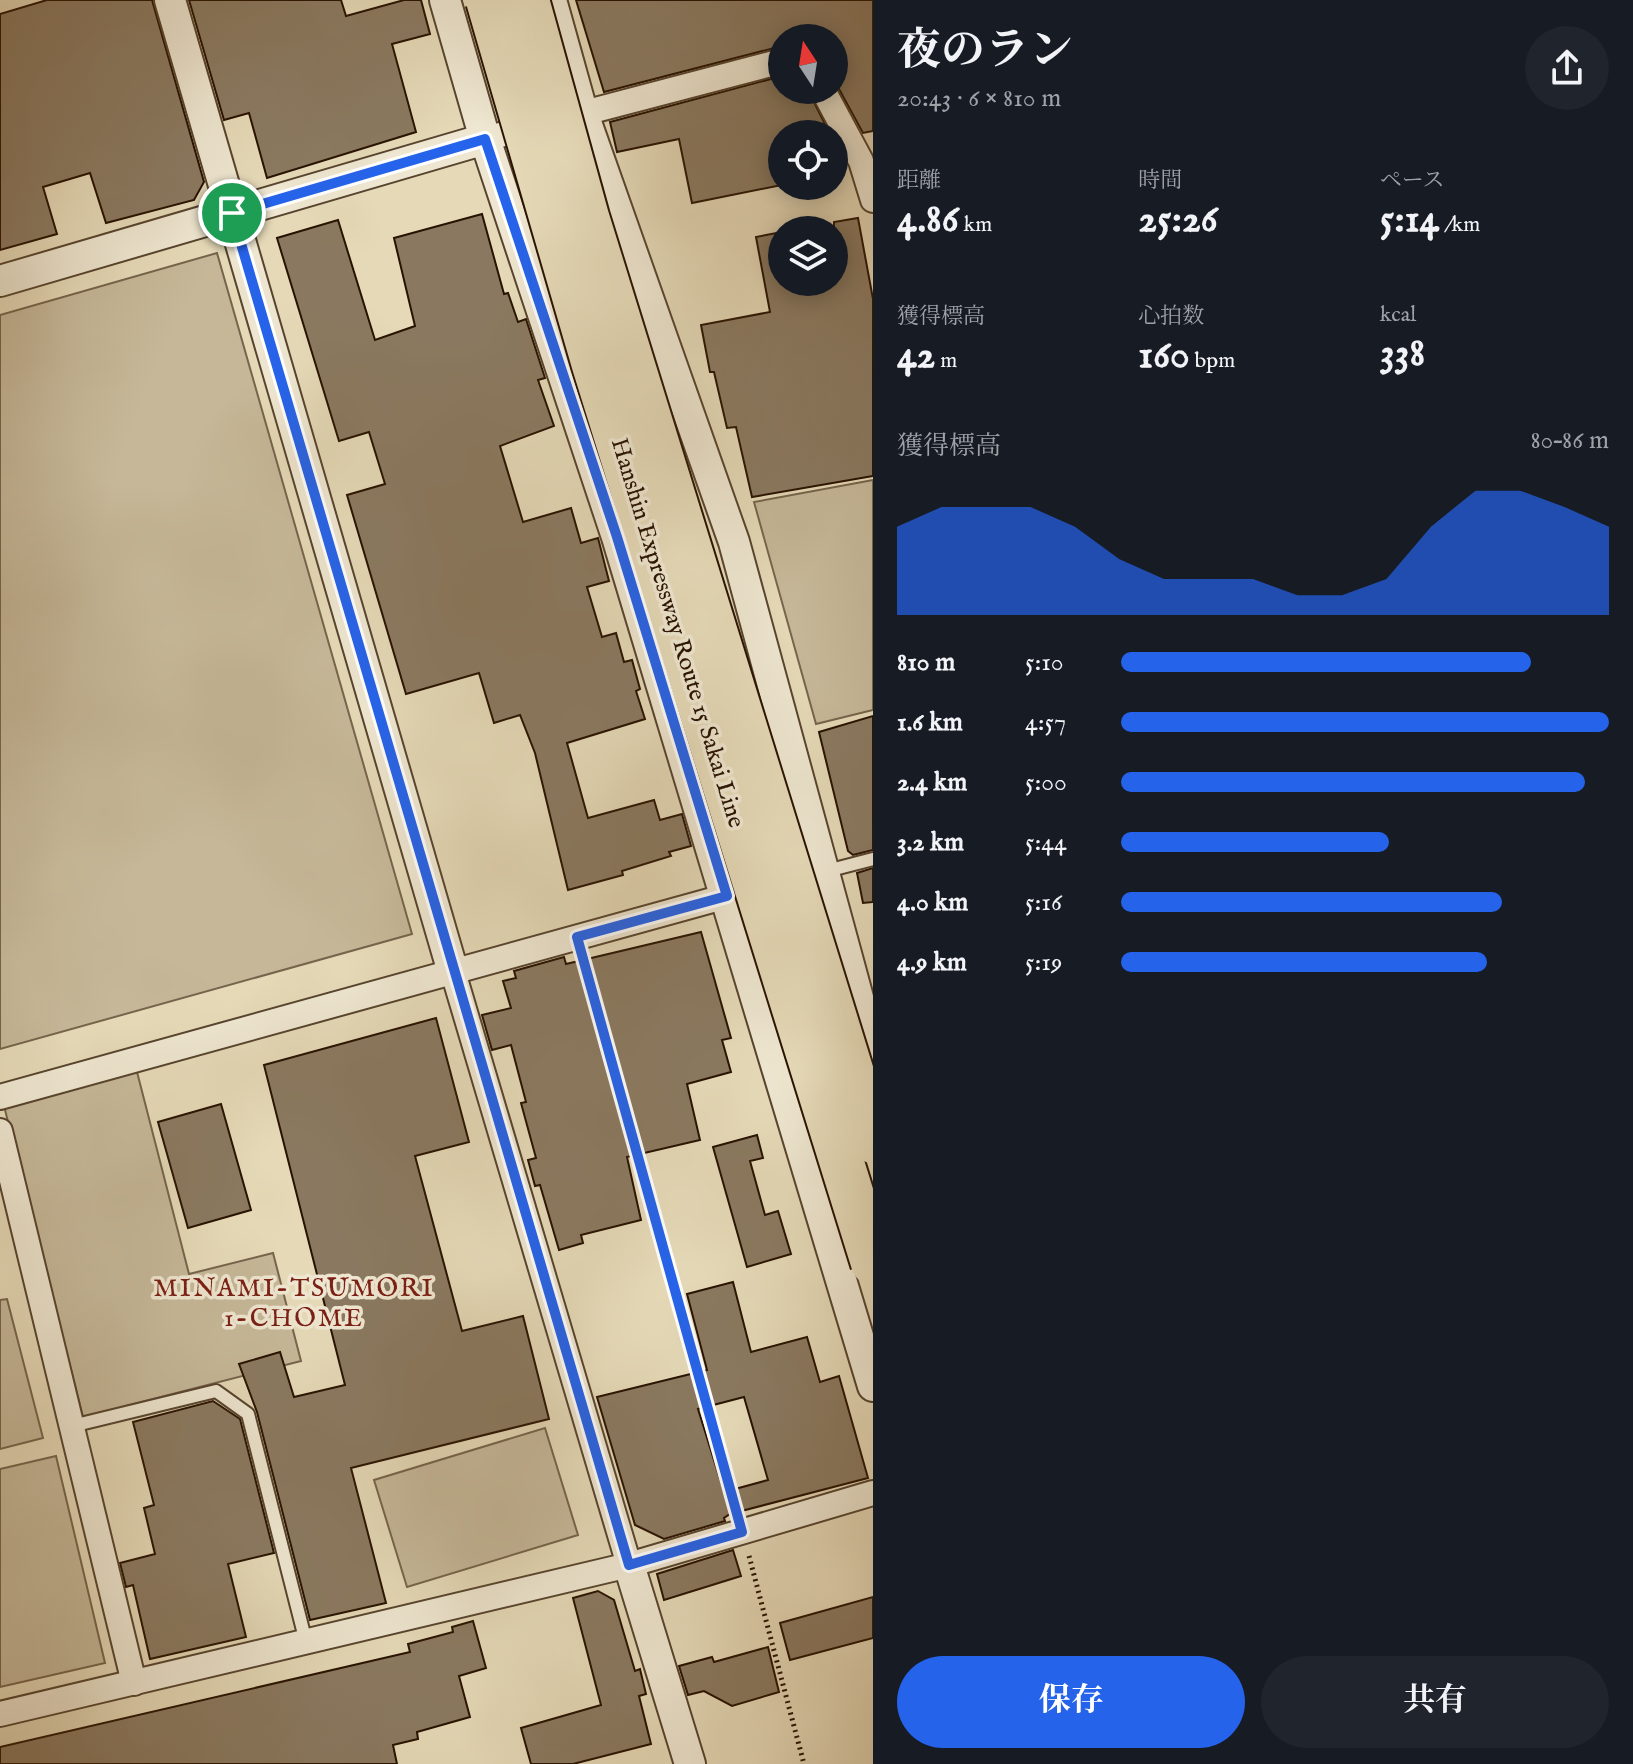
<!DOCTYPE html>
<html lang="ja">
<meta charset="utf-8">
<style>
body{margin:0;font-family:"IM FELL English","Noto Serif JP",serif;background:#20242c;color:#f1f3f6;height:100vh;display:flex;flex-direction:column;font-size:30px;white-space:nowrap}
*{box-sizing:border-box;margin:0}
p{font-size:26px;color:#9ea1a6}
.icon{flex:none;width:44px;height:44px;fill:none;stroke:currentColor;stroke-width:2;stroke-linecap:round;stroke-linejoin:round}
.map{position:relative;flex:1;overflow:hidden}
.panel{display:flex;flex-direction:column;background:#171b24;width:760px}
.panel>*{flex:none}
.needle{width:52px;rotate:348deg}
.controls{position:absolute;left:768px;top:24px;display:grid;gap:16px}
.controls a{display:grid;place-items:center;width:80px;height:80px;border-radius:50%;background:#171b24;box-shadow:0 4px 20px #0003;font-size:40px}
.pin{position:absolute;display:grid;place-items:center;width:68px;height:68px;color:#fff;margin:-34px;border:4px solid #fff;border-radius:50%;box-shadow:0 2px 8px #0007}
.round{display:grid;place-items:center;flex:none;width:84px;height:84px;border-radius:42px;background:#20242c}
.head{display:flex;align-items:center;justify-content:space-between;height:136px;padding:0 24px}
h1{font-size:44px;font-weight:700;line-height:60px}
.metrics{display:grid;grid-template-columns:repeat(3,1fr);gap:12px;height:136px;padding:8px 24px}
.metrics div{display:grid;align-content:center}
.metrics b{font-size:40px;font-weight:700}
.metrics small{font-size:22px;font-weight:400}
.metrics p{font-size:22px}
.chart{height:224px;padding:16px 24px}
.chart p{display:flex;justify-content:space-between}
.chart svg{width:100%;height:144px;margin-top:8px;fill:#2563eb;opacity:.7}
.action{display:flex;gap:16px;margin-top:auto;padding:16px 24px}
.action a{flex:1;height:92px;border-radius:48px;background:#2563eb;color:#fff;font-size:32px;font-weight:700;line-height:92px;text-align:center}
.action a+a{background:#20242c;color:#f1f3f6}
ul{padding:0 24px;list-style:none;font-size:26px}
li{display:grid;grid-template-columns:128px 96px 1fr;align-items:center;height:60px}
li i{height:20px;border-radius:10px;background:#2563eb}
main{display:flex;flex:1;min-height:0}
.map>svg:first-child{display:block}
.green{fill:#c5b798;stroke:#76644c;stroke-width:2}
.building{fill:#8a7960;stroke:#281201;stroke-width:2;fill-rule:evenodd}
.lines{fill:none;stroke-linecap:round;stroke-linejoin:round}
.service-casing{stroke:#57442e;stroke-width:16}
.minor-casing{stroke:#57442e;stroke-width:28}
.tertiary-casing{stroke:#57442e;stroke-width:34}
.path{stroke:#281201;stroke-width:5;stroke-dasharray:2 4;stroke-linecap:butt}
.service{stroke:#eee6d0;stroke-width:12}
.minor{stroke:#eee6d0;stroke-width:24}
.tertiary{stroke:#eee6d0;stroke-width:30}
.motorway-bridge-casing{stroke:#281201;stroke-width:48;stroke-linecap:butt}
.motorway-bridge{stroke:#e5d9b7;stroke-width:44}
.route-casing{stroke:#fff;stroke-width:16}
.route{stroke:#2563eb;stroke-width:10}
.labels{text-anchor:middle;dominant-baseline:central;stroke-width:7;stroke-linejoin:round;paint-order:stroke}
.street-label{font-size:24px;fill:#281201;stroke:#eee6d0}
.neighbourhood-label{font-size:26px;letter-spacing:2px;fill:#7a1f14;stroke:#eee6d0}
</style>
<main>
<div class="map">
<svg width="873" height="1764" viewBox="0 0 873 1764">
<rect width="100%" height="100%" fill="#e5d9b7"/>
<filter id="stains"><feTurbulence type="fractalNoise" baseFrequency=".0025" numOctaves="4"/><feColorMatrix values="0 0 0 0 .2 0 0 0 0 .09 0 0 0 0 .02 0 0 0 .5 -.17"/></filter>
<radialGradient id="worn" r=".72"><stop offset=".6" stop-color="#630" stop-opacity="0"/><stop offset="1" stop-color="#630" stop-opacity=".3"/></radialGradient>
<g class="green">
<polygon points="217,253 412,934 0,1049 0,315"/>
<polygon points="873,480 873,710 816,724 754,502"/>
<polygon points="136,1068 189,1274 273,1253 301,1361 83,1417 3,1102"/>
<polygon points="7,1299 43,1438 0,1449 0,1300"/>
<polygon points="545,1428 578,1535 407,1587 374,1480"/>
<polygon points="56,1456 105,1663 0,1687 0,1469"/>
</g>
<g class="building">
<polygon points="47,0 152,0 204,182 194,200 106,223 90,173 43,187 57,234 0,250 0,14"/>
<polygon points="189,0 341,0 346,16 404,0 421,0 430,34 392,44 416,132 267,178 249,113 224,120"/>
<polygon points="576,0 873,0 873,131 863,133 834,80 834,38 782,38 782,46 604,92"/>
<polygon points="782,76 782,90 808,90 830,134 782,134 782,185 692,203 679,139 617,152 610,122"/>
<polygon points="482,214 504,294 508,293 518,322 526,319 545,378 538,380 554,426 500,446 523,522 571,508 581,543 598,538 609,581 587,587 602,637 616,633 624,662 632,660 640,689 636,691 645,719 567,743 588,818 654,800 660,820 682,814 691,846 669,852 671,856 622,871 623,875 568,890 535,753 520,715 494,723 479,673 406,694 347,495 385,484 369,432 339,441 277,238 338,220 375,340 415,326 394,238"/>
<polygon points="858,218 873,299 873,476 752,497 736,427 727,428 714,372 710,372 701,325 770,312 756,237 782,232 782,282 834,282 834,222"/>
<polygon points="873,716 873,850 853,855 848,851 819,732"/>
<polygon points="873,868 873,902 863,903 857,873"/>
<polygon points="701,932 731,1038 722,1040 731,1072 687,1084 700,1140 627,1157 641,1220 581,1235 583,1243 559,1250 540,1185 535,1186 528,1160 536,1158 521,1103 526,1102 511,1045 492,1050 482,1015 511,1008 503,981 516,978 514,971 564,957 566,964"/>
<polygon points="436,1018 469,1142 415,1156 462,1331 523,1316 549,1419 351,1468 386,1603 310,1620 257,1412 239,1364 280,1352 294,1397 345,1385 264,1065"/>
<polygon points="221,1104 251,1210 188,1228 158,1122"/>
<polygon points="757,1135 763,1158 750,1161 765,1215 778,1211 791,1254 747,1267 713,1147"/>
<path d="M733 1282 751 1352 807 1337 820 1382 839 1376 868 1478 730 1514 724 1518 725 1521 664 1539 635 1525 597 1397 707 1370 687 1294ZM744 1397 768 1480 724 1492 698 1409Z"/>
<polygon points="213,1401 240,1419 274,1553 228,1564 246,1637 150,1659 133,1585 126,1587 120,1563 155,1554 144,1508 154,1505 133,1422"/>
<polygon points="733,1550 741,1576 664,1600 657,1574"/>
<polygon points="598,1591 614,1600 635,1671 640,1669 646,1694 639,1696 651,1744 573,1764 531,1764 521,1728 601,1705 573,1598"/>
<polygon points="873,1597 873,1638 790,1660 780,1623"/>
<polygon points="473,1621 486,1668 459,1676 470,1717 417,1732 418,1739 393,1745 397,1764 0,1764 0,1747 410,1652 408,1644 453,1632 452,1627"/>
<polygon points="768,1647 779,1692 732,1706 704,1691 688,1695 679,1666 712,1657 714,1662"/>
</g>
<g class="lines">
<g class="service-casing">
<g id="service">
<polyline points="823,872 873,859"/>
<polyline points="72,1426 216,1391 248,1414 306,1642"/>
</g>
</g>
<g class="minor-casing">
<g id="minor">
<polyline points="823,90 861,161 873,200"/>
<polyline points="485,139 782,61"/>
<polyline points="453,972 629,1565"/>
<polyline points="0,1097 727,896"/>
<polyline points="0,1131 134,1683"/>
<polyline points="0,1714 629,1565 873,1493"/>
</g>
</g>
<g class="tertiary-casing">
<g id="tertiary">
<polyline points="170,0 453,972"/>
<polyline points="445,0 485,139 617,537 873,1386"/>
<polyline points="551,0 582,111 734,542 873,1053"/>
<polyline points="0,281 485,139"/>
<polyline points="629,1565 690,1764"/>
</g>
</g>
<g class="path">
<polyline points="583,959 735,1508"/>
<polyline points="749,1556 804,1764"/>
</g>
<use href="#service" class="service"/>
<use href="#minor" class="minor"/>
<use href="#tertiary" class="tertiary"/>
<g class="motorway-bridge-casing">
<g id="motorway-bridge">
<polyline points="488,0 594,365 873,1263"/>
<polyline points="527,0 587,217 873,1141"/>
</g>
</g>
<use href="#motorway-bridge" class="motorway-bridge"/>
</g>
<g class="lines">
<g class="route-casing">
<polygon id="route" points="485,139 617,537 727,896 577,937 742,1532 629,1565 232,213"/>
</g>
<use href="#route" class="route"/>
</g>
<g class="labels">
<g class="street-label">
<text transform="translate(677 633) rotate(73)">Hanshin Expressway Route 15 Sakai Line</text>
</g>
<g class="neighbourhood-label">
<text x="294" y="1288">MINAMI-TSUMORI<tspan x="294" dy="30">1-CHOME</tspan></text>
</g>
</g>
<rect width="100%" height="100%" filter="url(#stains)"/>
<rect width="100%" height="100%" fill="url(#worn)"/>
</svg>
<div class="controls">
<a><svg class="needle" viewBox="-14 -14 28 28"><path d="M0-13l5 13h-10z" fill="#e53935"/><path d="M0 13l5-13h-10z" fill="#9ea1a6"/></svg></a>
<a><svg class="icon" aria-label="locate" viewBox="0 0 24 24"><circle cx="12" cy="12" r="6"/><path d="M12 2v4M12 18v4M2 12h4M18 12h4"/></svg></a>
<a><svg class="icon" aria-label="layers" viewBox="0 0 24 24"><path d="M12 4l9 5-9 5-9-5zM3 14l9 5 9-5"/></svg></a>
</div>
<div class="pin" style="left:232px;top:213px;background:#1e9e55"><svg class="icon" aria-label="arrive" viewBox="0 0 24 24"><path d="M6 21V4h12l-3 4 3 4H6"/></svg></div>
</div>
<section class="panel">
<div class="head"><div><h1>夜のラン</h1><p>20:43 · 6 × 810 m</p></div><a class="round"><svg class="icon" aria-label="share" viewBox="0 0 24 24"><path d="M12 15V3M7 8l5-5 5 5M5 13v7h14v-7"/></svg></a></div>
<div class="metrics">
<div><p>距離</p><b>4.86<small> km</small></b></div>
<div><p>時間</p><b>25:26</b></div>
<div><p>ペース</p><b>5:14<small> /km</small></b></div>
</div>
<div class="metrics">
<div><p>獲得標高</p><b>42<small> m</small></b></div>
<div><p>心拍数</p><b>160<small> bpm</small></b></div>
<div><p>kcal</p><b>338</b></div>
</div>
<div class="chart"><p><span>獲得標高</span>80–86 m</p>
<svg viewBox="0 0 160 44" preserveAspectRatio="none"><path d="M0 44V17L10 11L20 11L30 11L40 17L50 27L60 33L70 33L80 33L90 38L100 38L110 33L120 17L130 6L140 6L150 11L160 17V44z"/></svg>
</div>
<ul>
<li><b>810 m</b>5:10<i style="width:84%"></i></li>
<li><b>1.6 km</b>4:57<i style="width:100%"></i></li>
<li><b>2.4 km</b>5:00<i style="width:95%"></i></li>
<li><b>3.2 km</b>5:44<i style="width:55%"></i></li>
<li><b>4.0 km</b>5:16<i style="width:78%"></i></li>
<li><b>4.9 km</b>5:19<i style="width:75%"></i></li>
</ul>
<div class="action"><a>保存</a><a>共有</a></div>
</section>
</main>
